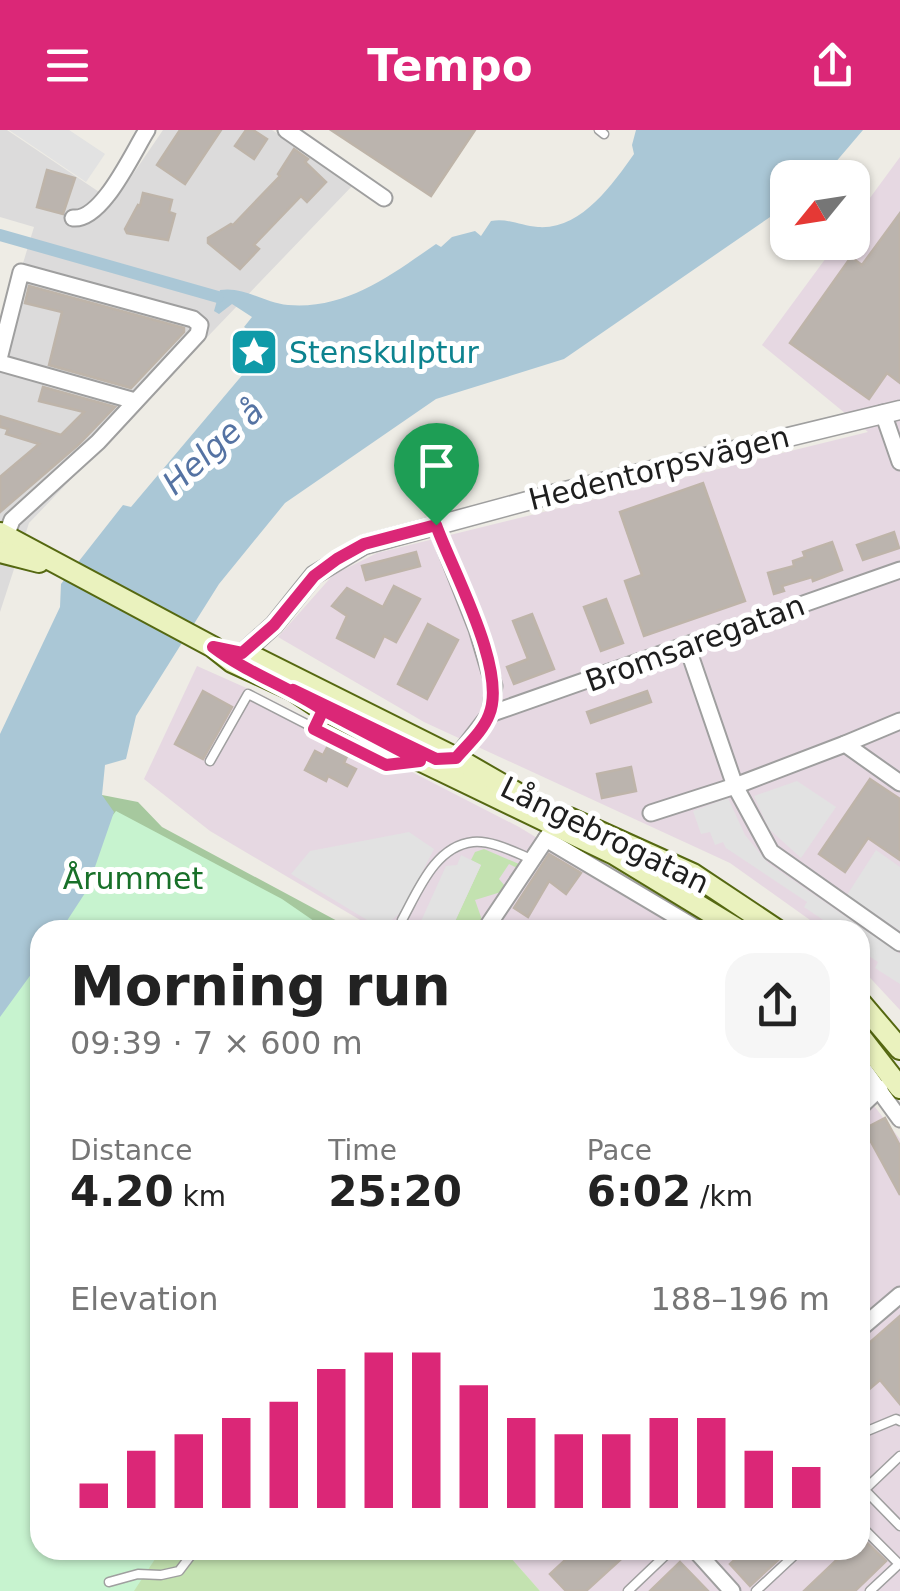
<!DOCTYPE html>
<meta charset="utf-8">
<style>
body{margin:0;font-family:"DejaVu Sans",sans-serif;background:#f6f6f6;color:#222;height:100vh;display:flex;flex-direction:column;font-size:38px;white-space:nowrap}
*{box-sizing:border-box;margin:0}
p{font-size:32px;color:#767676}
.icon{flex:none;width:55px;height:55px;fill:none;stroke:currentColor;stroke-width:2;stroke-linecap:round;stroke-linejoin:round}
.map{position:relative;flex:1;overflow:hidden}
.panel{position:absolute;left:30px;top:790px;width:840px;height:640px;display:flex;flex-direction:column;background:#fff;border-radius:30px;box-shadow:0 2px 8px #0004}
.panel>*{flex:none}
.needle{width:65px;rotate:240deg}
.buttons{position:absolute;left:770px;top:30px;display:grid;gap:20px}
.buttons a{display:grid;place-items:center;width:100px;height:100px;border-radius:20px;background:#fff;box-shadow:0 2px 8px #0004;font-size:50px}
.pin{position:absolute;display:grid;place-items:center;width:85px;height:85px;color:#fff;margin:-102px -42px;border-radius:50% 50% 50% 0;rotate:-45deg;box-shadow:0 0 10px #0007}
.pin .icon{rotate:45deg}
.round{display:grid;place-items:center;flex:none;width:105px;height:105px;border-radius:30px;background:#f6f6f6}
.summary{display:flex;align-items:center;justify-content:space-between;height:170px;padding:0 40px}
h1{font-size:55px;font-weight:700;line-height:75px}
.metrics{display:grid;grid-template-columns:repeat(3,1fr);gap:15px;height:170px;padding:10px 40px}
.metrics div{display:grid;align-content:center}
.metrics b{font-size:42px;font-weight:700}
.metrics small{font-size:28px;font-weight:400}
.metrics p{font-size:28px}
.chart{height:280px;padding:20px 40px}
.chart p{display:flex;justify-content:space-between}
.chart svg{width:100%;height:180px;margin-top:10px;stroke:#db2777;stroke-width:6}
header{display:flex;justify-content:space-between;align-items:center;height:130px;padding:0 40px;background:#db2777;color:#fff;font-size:45px;font-weight:700}
.map>svg:first-child{display:block}
.residential{fill:#dcdbdb}
.industrial{fill:#e6d8e2}
.grass{fill:#c3e2b0}
.forest{fill:#a6c89e}
.park{fill:#c7f3cf}
.parking{fill:#e2e2e2}
.water{fill:#aac7d6}
.lines{fill:none;stroke-linecap:round;stroke-linejoin:round}
.canal{stroke:#aac7d6;stroke-width:12}
.building{fill:#bbb4ae;stroke:#beb4a9;stroke-width:2.5}
.service-casing{stroke:#9f9f9f;stroke-width:11}
.minor-casing{stroke:#9f9f9f;stroke-width:19}
.tertiary-casing{stroke:#9f9f9f;stroke-width:21}
.secondary-casing{stroke:#556811;stroke-width:24}
.service{stroke:#fff;stroke-width:8}
.minor{stroke:#fff;stroke-width:15}
.tertiary{stroke:#fff;stroke-width:18}
.secondary{stroke:#eaf2be;stroke-width:20}
.route-casing{stroke:#fff;stroke-width:20}
.route{stroke:#db2777;stroke-width:12}
.labels{text-anchor:middle;dominant-baseline:central;stroke-width:10;stroke-linejoin:round;paint-order:stroke}
.culture-label{font-size:30px;fill:#0d838f;stroke:#fff;text-anchor:start}
.street-label{font-size:30px;fill:#1e1e1e;stroke:#fff}
.park-label{font-size:30px;fill:#187029;stroke:#fff}
.water-label{font-size:32px;font-style:italic;fill:#5573a3;stroke:#fff}
</style>
<header><svg class="icon" aria-label="menu" viewBox="0 0 24 24"><path d="M4 6h16M4 12h16M4 18h16"/></svg>Tempo<svg class="icon" aria-label="share" viewBox="0 0 24 24"><path d="M12 15V3M7 8l5-5 5 5M5 13v7h14v-7"/></svg></header>
<div class="map">
<svg width="900" height="1461" viewBox="0 0 900 1461">
<rect width="100%" height="100%" fill="#eeece5"/>
<polygon class="residential" points="0,0 7,0 114,72 163,0 272,0 354,54 29,393 0,482 0,209 34,97 0,87"/>
<g class="industrial">
<polygon points="900,27 900,880 860,837 860,800 824,800 730,733 424,592 278,507 333,445 377,423 868,302 762,215 837,113 852,112 853,91"/>
<polygon points="197,536 262,565 519,697 690,800 377,800 210,701 144,649"/>
<polygon points="860,958 900,1009 900,1461 540,1461 504,1420 860,1420"/>
</g>
<g class="grass">
<polygon points="484,719 519,734 517,738 509,734 499,749 505,756 501,762 475,770 482,790 480,795 473,791 466,800 451,800 481,735 471,730 475,722"/>
<polygon points="145,1420 504,1420 540,1461 119,1461"/>
</g>
<polygon class="forest" points="102,665 138,672 162,697 354,800 138,800 101,718"/>
<polygon class="park" points="116,681 282,769 327,800 40,800 40,1420 161,1420 134,1461 0,1461 0,839 16,808"/>
<g class="parking">
<polygon points="9,0 69,0 105,24 86,52"/>
<polygon points="797,651 836,677 801,728 769,699 754,666"/>
<polygon points="728,668 745,705 768,733 900,824 900,854 875,838 878,832 860,820 860,800 838,800 804,777 807,772 726,718 723,712 715,715 710,702 701,704 693,681"/>
<polygon points="409,702 434,719 402,781 382,799 291,744 310,721"/>
<polygon points="876,720 900,737 900,801 847,765"/>
<polygon points="461,725 481,735 451,800 417,800 446,736 457,735"/>
</g>
<path class="water" d="M636 0H863L823 47 788 48 787 80 773 85 564 229 436 269 285 373 219 454 136 586 126 629 105 635 102 665 114 682 87 760 61 800H40V832L0 887V604L60 477 61 454 123 375 131 377 271 211 270 202 253 203 244 197 252 187 232 174 219 184 214 181 220 160C244 156 264 173 288 175 346 180 391 145 436 114L441 117 452 107 475 101 481 106 491 91C509 88 521 96 538 97 581 100 612 55 634 24L632 15Z"/>
<g class="lines">
<polyline class="canal" points="0,105 218,167"/>
</g>
<g class="building">
<polygon points="180,0 221,0 185,54 157,35"/>
<polygon points="246,0 253,0 267,9 254,29 235,16"/>
<polygon points="331,0 475,0 431,66"/>
<polygon points="294,19 308,29 305,32 326,52 307,72 301,66 254,115 259,119 240,139 208,113 208,108 231,94 233,95 280,46 278,44"/>
<polygon points="47,40 75,48 63,84 37,77"/>
<polygon points="143,63 172,70 169,82 175,84 168,110 127,103 125,99 138,75 140,76"/>
<polygon points="900,83 900,253 887,243 869,269 790,213 851,127 862,135"/>
<polygon points="29,156 184,198 184,202 131,258 49,235 62,182 25,173"/>
<polygon points="43,257 115,277 78,315 0,382 0,347 39,314 6,304 8,299 0,297 0,286 61,305 84,282 39,271"/>
<polygon points="703,353 745,471 644,506 625,451 642,445 620,382"/>
<polygon points="894,402 899,418 863,430 857,415"/>
<polygon points="832,412 842,440 813,451 812,447 782,456 784,461 774,464 768,443 794,436 793,431 805,427 803,422"/>
<polygon points="416,422 420,436 366,450 362,436"/>
<polygon points="394,456 420,469 396,512 384,506 374,527 337,508 347,486 332,476 347,458 383,477"/>
<polygon points="606,469 623,513 601,521 584,477"/>
<polygon points="532,484 554,539 514,554 507,537 528,529 513,491"/>
<polygon points="428,494 458,510 427,569 398,554"/>
<polygon points="203,561 232,577 203,629 175,614"/>
<polygon points="647,561 651,572 591,593 587,582"/>
<polygon points="329,614 348,624 344,633 356,639 347,656 328,646 326,651 305,640 315,621 323,625"/>
<polygon points="631,637 636,661 602,668 597,644"/>
<polygon points="870,649 900,669 900,730 868,708 845,742 819,724"/>
<polygon points="549,724 581,743 566,764 549,751 528,787 514,778"/>
<polygon points="885,988 900,1016 900,1065 864,999"/>
<polygon points="900,1186 900,1274 880,1250 860,1267 860,1221"/>
<polygon points="860,1406 886,1431 855,1461 804,1461 847,1420 860,1420"/>
<polygon points="576,1420 631,1420 586,1461 566,1461 550,1444"/>
<polygon points="745,1420 789,1420 750,1456 730,1434"/>
<polygon points="680,1432 708,1461 650,1461"/>
</g>
<g class="lines">
<g class="service-casing">
<g id="service">
<polyline points="599,0 604,4"/>
<polyline points="210,631 248,564 386,635 411,632"/>
<path d="M402 790C418 761 435 716 473 712 492 710 516 723 534 730"/>
<polyline points="860,1304 896,1289 900,1291"/>
<polyline points="860,1355 900,1396"/>
<polyline points="860,1364 900,1326"/>
<polyline points="860,1395 899,1434 870,1461"/>
<polyline points="109,1452 138,1444 161,1445 179,1441 195,1420"/>
<polyline points="628,1461 671,1420"/>
<polyline points="756,1461 800,1420"/>
</g>
</g>
<g class="minor-casing">
<g id="minor">
<polyline points="286,0 384,68"/>
<path d="M73 88C102 91 132 24 147 0"/>
<polyline points="0,225 21,142 193,189 200,195 198,204 98,312 12,390 3,414"/>
<polyline points="0,233 135,271"/>
<polyline points="883,283 900,332"/>
<polyline points="436,395 477,499 494,556 490,584 456,628 446,631"/>
<polyline points="687,516 735,656 771,722 900,813"/>
<polyline points="490,584 900,440"/>
<polyline points="845,614 900,591"/>
<polyline points="651,683 735,656 845,614 900,653"/>
<polyline points="546,709 699,800"/>
<polyline points="485,800 550,703"/>
<polyline points="860,934 900,989"/>
<polyline points="860,977 880,958"/>
<polyline points="860,1199 900,1165"/>
<polyline points="695,1420 732,1461"/>
</g>
</g>
<g class="tertiary-casing">
<polyline id="tertiary" points="243,523 274,495 314,445 364,415 557,363 900,280"/>
</g>
<g class="secondary-casing">
<g id="secondary">
<polyline points="0,403 213,517 232,532 293,560 323,580 421,631 614,724 739,800"/>
<polyline points="0,422 39,432"/>
<polyline points="258,529 456,628 529,670"/>
<polyline points="569,688 693,744 777,800"/>
<polyline points="860,872 900,919"/>
<polyline points="860,906 900,958"/>
</g>
</g>
<use href="#service" class="service"/>
<use href="#minor" class="minor"/>
<use href="#tertiary" class="tertiary"/>
<use href="#secondary" class="secondary"/>
</g>
<g class="lines">
<g class="route-casing">
<path id="route" d="M436 395 364 414 337 429 314 446 274 495 242 523 213 517C247 543 287 556 323 580L314 599 386 635 420 631 323 580 293 560 436 629 456 628C467 615 483 601 489 585 508 540 452 440 436 395"/>
</g>
<use href="#route" class="route"/>
</g>
<defs>
<g id="sight-square" transform="scale(2.5)"><rect x="-9" y="-9" width="18" height="18" rx="4" fill="#0f9aa8" stroke="#fff"/><path d="M0-6L1.8-2.2L6-1.7L2.9 1.2L3.7 5.4L0 3.3L-3.7 5.4L-2.9 1.2L-6-1.7L-1.8-2.2Z" fill="#fff"/></g>
</defs>
<g fill-rule="evenodd">
<use href="#sight-square" x="254" y="222"/>
</g>
<g class="labels">
<g class="culture-label">
<text x="289" y="222">Stenskulptur</text>
</g>
<g class="street-label">
<text transform="translate(659 338) rotate(-14)">Hedentorpsvägen</text>
<text transform="translate(695 513) rotate(-20)">Bromsaregatan</text>
<text transform="translate(605 705) rotate(26)">Långebrogatan</text>
</g>
<g class="park-label">
<text x="133" y="748">Årummet</text>
</g>
<g class="water-label">
<text transform="translate(213 317) rotate(-42)">Helge å</text>
</g>
</g>
</svg>
<div class="buttons">
<a><svg class="needle" viewBox="-14 -14 28 28"><path d="M0-13l5 13h-10z" fill="#e53935"/><path d="M0 13l5-13h-10z" fill="#767676"/></svg></a>
</div>
<div class="pin" style="left:436px;top:395px;background:#1e9e55"><svg class="icon" aria-label="arrive" viewBox="0 0 24 24"><path d="M6 21V4h12l-3 4 3 4H6"/></svg></div>
<section class="panel">
<div class="summary"><div><h1>Morning run</h1><p>09:39 · 7 × 600 m</p></div><a class="round"><svg class="icon" aria-label="share" viewBox="0 0 24 24"><path d="M12 15V3M7 8l5-5 5 5M5 13v7h14v-7"/></svg></a></div>
<div class="metrics">
<div><p>Distance</p><b>4.20<small> km</small></b></div>
<div><p>Time</p><b>25:20</b></div>
<div><p>Pace</p><b>6:02<small> /km</small></b></div>
</div>
<div class="chart"><p><span>Elevation</span>188–196 m</p>
<svg viewBox="0 0 160 44" preserveAspectRatio="none"><path d="M5 44V38M15 44V30M25 44V26M35 44V22M45 44V18M55 44V10M65 44V6M75 44V6M85 44V14M95 44V22M105 44V26M115 44V26M125 44V22M135 44V22M145 44V30M155 44V34"/></svg>
</div>
</section>
</div>
